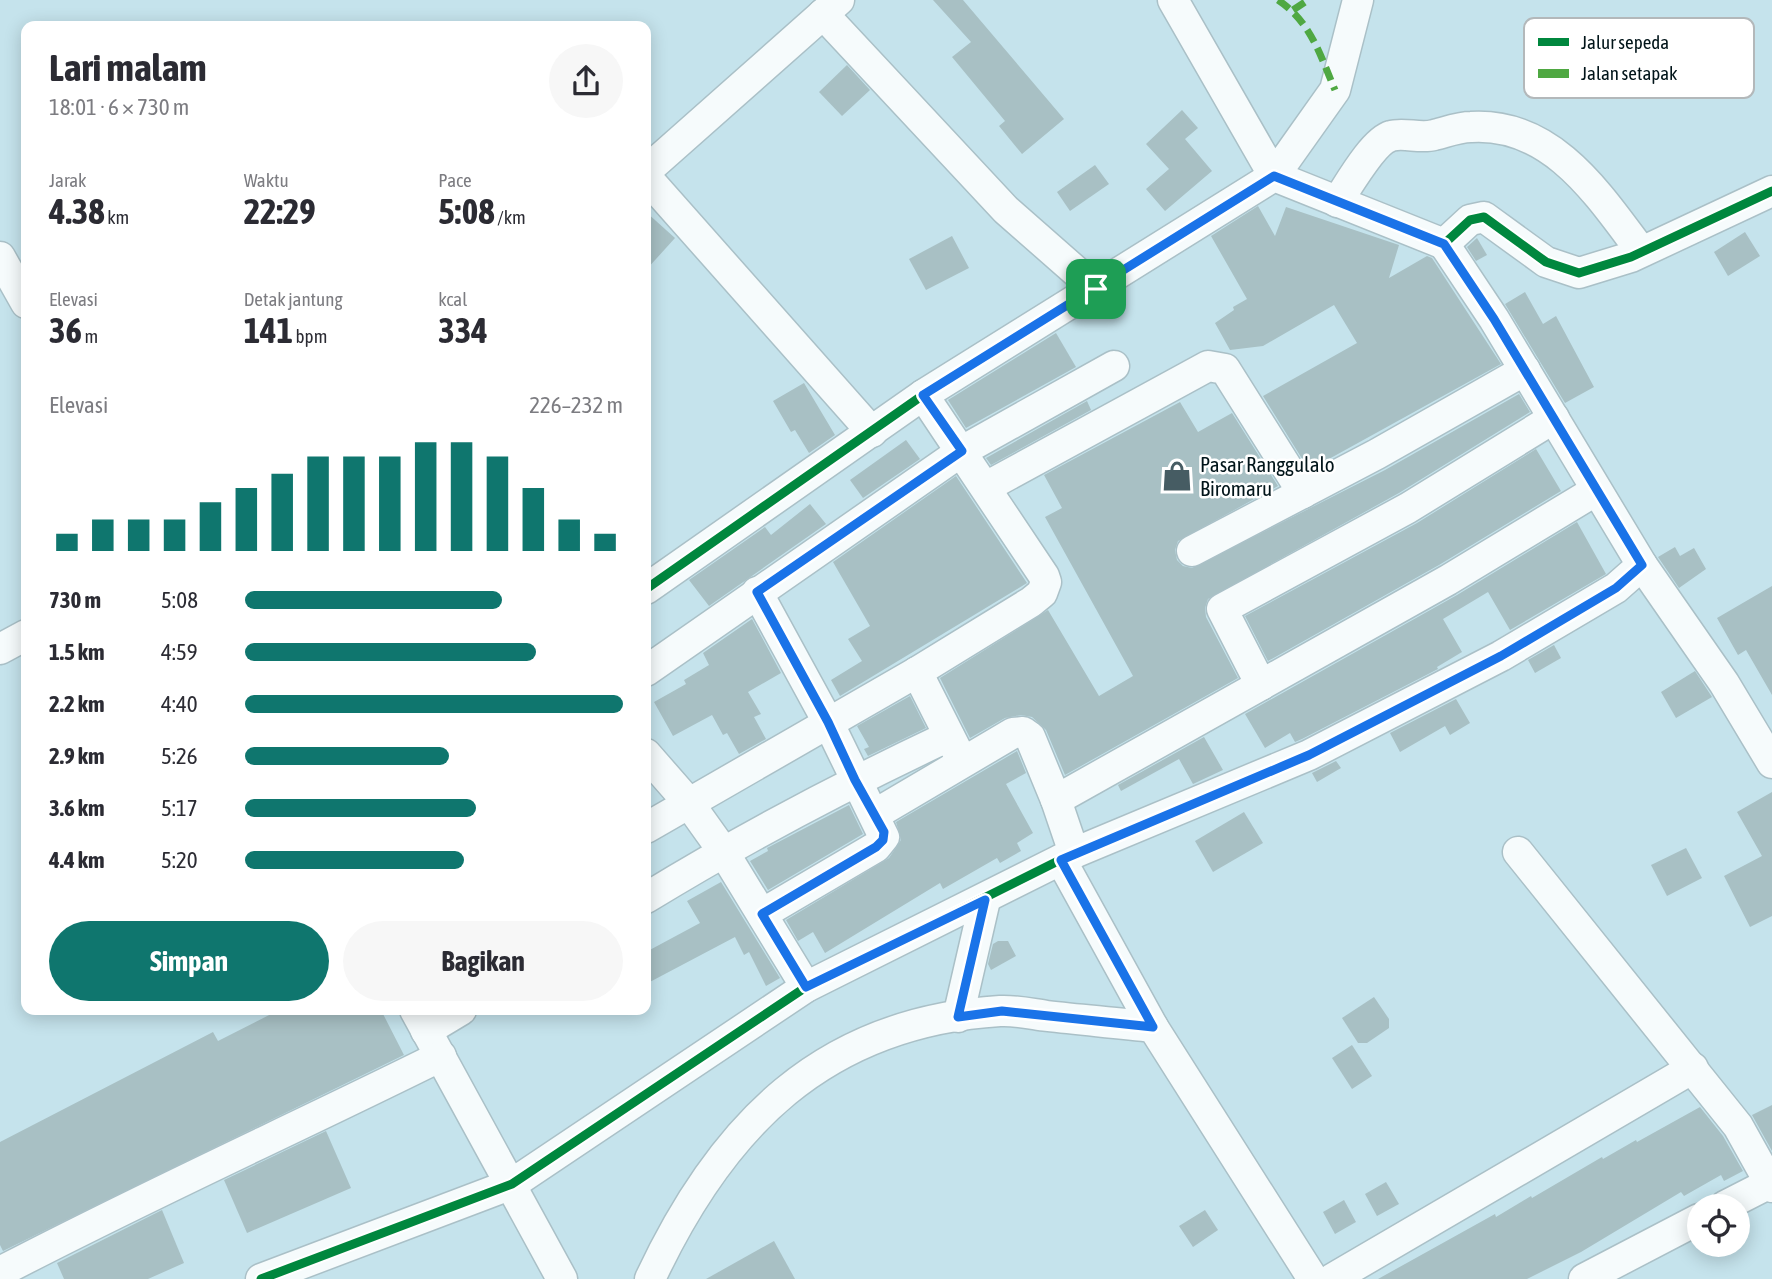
<!DOCTYPE html>
<html lang="id">
<meta charset="utf-8">
<style>
body{margin:0;font-family:"Asap Condensed",sans-serif;background:#f7f7f7;color:#2b2b33;height:100vh;display:flex;flex-direction:column;font-size:26px;white-space:nowrap}
*{box-sizing:border-box;margin:0}
p{font-size:23px;color:#7c7c81}
.icon{flex:none;width:38px;height:38px;fill:none;stroke:currentColor;stroke-width:2;stroke-linecap:round;stroke-linejoin:round}
.map{position:relative;flex:1;overflow:hidden}
.drawer{position:absolute;left:21px;top:21px;width:630px;height:994px;display:flex;flex-direction:column;background:#fff;border-radius:14px;box-shadow:0 4px 18px #0003}
.drawer>*{flex:none}
.fabs{position:absolute;left:1687px;top:1194px;display:grid;gap:14px}
.fabs a{display:grid;place-items:center;width:63px;height:63px;border-radius:50%;background:#fff;box-shadow:0 4px 18px #0003;font-size:35px}
.pin{position:absolute;display:grid;place-items:center;width:60px;height:60px;color:#fff;margin:-30px;border-radius:14px;box-shadow:0 4px 10px #0006}
.round{display:grid;place-items:center;flex:none;width:74px;height:74px;border-radius:37px;background:#f7f7f7}
.head{display:flex;align-items:center;justify-content:space-between;height:119px;padding:0 28px}
h1{font-size:38px;font-weight:700;line-height:52px}
.figures{display:grid;grid-template-columns:repeat(3,1fr);gap:10px;height:119px;padding:7px 28px}
.figures div{display:grid;align-content:center}
.figures b{font-size:35px;font-weight:700}
.figures small{font-size:19px;font-weight:400}
.figures p{font-size:19px}
.chart{height:196px;padding:14px 28px}
.chart p{display:flex;justify-content:space-between}
.chart svg{width:100%;height:126px;margin-top:7px;stroke:#0f766e;stroke-width:6}
.cta{display:flex;gap:14px;margin-top:auto;padding:14px 28px}
.cta a{flex:1;height:80px;border-radius:42px;background:#0f766e;color:#fff;font-size:28px;font-weight:700;line-height:80px;text-align:center}
.cta a+a{background:#f7f7f7;color:#2b2b33}
ul{padding:0 28px;list-style:none;font-size:23px}
li{display:grid;grid-template-columns:112px 84px 1fr;align-items:center;height:52px}
li i{height:18px;border-radius:9px;background:#0f766e}
.map>svg:first-child{display:block}
.building{fill:#a8c0c4}
.lines{fill:none;stroke-linecap:round;stroke-linejoin:round}
.minor-casing{stroke:#aac0c7;stroke-width:33}
.minor{stroke:#f6fbfc;stroke-width:30}
.quiet{stroke:#4fa842;stroke-width:7;stroke-dasharray:14 7;stroke-linecap:butt}
.cycleway-casing{stroke:#fff;stroke-width:13}
.cycleway{stroke:#00873e;stroke-width:9}
.route-casing{stroke:#fff;stroke-width:14}
.route{stroke:#1a73e8;stroke-width:9}
.labels{text-anchor:middle;dominant-baseline:central;stroke-width:5;stroke-linejoin:round;paint-order:stroke}
.poi-label{font-size:21px;fill:#011419;stroke:#fff;text-anchor:start}
.key{fill:#fff;stroke:#b3b8ba;stroke-width:2}
.key-label{font-size:19px;fill:#011419}
</style>
<div class="map">
<svg width="1772" height="1279" viewBox="0 0 1772 1279">
<rect width="100%" height="100%" fill="#c5e3ec"/>
<g class="building">
<polygon points="933,0 963,0 1064,119 1022,154 999,126 1005,121 952,57 971,42"/>
<polygon points="847,65 870,90 842,116 819,92"/>
<polygon points="1182,110 1198,128 1185,139 1212,171 1165,211 1146,189 1169,169 1146,144"/>
<polygon points="1095,165 1109,184 1070,211 1057,192"/>
<polygon points="1258,206 1275,236 1286,207 1399,245 1389,278 1427,256 1432,258 1501,364 1309,470 1263,396 1357,343 1334,305 1263,346 1230,350 1215,323 1234,310 1233,307 1247,299 1211,236"/>
<polygon points="646,212 675,238 646,270"/>
<polygon points="1745,232 1760,256 1728,276 1714,252"/>
<polygon points="952,236 969,268 926,290 909,259"/>
<polygon points="1477,238 1487,255 1476,261 1467,247"/>
<polygon points="1525,292 1543,324 1556,316 1594,387 1565,403 1505,304"/>
<polygon points="1056,333 1076,367 966,428 948,400"/>
<polygon points="804,383 835,435 809,453 795,430 791,432 773,401"/>
<polygon points="1519,394 1530,412 1399,493 1208,599 1205,608 1206,617 1238,678 1065,775 1046,730 1032,717 1021,715 1005,718 970,738 940,678 1048,610 1099,696 1133,676 1045,517 1062,508 1044,475 1180,402 1198,432 1232,413 1278,486 1178,541 1175,550 1177,560 1183,566 1192,568 1385,470"/>
<polygon points="1087,401 1091,410 991,465 986,458"/>
<polygon points="906,440 920,459 863,498 850,480"/>
<polygon points="1536,449 1561,491 1439,565 1268,661 1245,616 1417,523"/>
<polygon points="956,476 1027,583 840,696 831,680 862,661 848,639 870,626 833,562"/>
<polygon points="810,504 826,524 709,606 689,580 765,527 771,535"/>
<polygon points="1577,522 1606,574 1510,630 1488,592 1443,619 1462,652 1437,667 1438,669 1302,739 1295,742 1290,733 1265,748 1245,714 1457,595"/>
<polygon points="1675,547 1680,556 1694,548 1706,569 1679,588 1658,557"/>
<polygon points="1772,586 1772,695 1746,650 1738,655 1717,618"/>
<polygon points="752,619 781,673 748,692 761,714 754,717 766,739 739,754 727,733 723,735 712,715 673,736 654,702 686,684 684,680 709,665 703,653"/>
<polygon points="1554,645 1561,658 1535,673 1528,660"/>
<polygon points="1695,671 1712,697 1676,718 1661,692"/>
<polygon points="910,696 926,728 868,756 864,749 869,747 857,726"/>
<polygon points="1456,699 1470,723 1450,735 1445,726 1400,752 1390,733"/>
<polygon points="1204,737 1223,770 1193,784 1179,759 1121,791 1118,785"/>
<polygon points="1017,751 1026,773 1006,784 1033,833 1017,843 1021,851 1000,863 997,858 943,889 940,883 825,953 813,932 798,941 786,920 889,858 901,840 896,822"/>
<polygon points="1336,761 1341,768 1317,782 1312,773"/>
<polygon points="1772,792 1772,916 1750,927 1724,876 1762,856 1737,812"/>
<polygon points="849,805 863,834 768,890 750,861 768,851 767,848"/>
<polygon points="1244,812 1263,843 1213,872 1195,841"/>
<polygon points="1686,848 1702,878 1667,896 1651,865"/>
<polygon points="721,882 780,978 766,986 749,952 744,955 735,937 646,984 646,952 700,923 687,901"/>
<polygon points="998,941 1008,941 1016,956 991,970 988,964 993,944"/>
<polygon points="1374,997 1389,1019 1389,1028 1367,1043 1358,1043 1342,1018"/>
<polygon points="279,1010 381,1010 404,1055 3,1251 0,1245 0,1142 213,1032 218,1041"/>
<polygon points="1352,1045 1372,1076 1352,1089 1332,1058"/>
<polygon points="1772,1105 1772,1151 1752,1115"/>
<polygon points="1700,1107 1723,1136 1743,1171 1724,1181 1721,1175 1684,1196 1681,1192 1581,1252 1527,1279 1378,1279 1495,1214 1496,1217 1531,1196 1532,1198 1602,1157 1603,1159 1636,1140 1637,1142"/>
<polygon points="326,1131 351,1188 247,1233 224,1180"/>
<polygon points="1386,1182 1399,1204 1377,1216 1365,1194"/>
<polygon points="1344,1200 1356,1222 1335,1234 1323,1212"/>
<polygon points="162,1210 184,1263 148,1279 64,1279 57,1263"/>
<polygon points="1205,1210 1218,1230 1193,1247 1179,1226"/>
<polygon points="774,1241 795,1279 706,1279"/>
</g>
<g class="lines">
<g class="minor-casing">
<g id="minor">
<polyline points="1173,0 1274,176 1335,90 1358,0"/>
<polyline points="823,14 1006,210 1096,289"/>
<polyline points="646,171 839,0"/>
<polyline points="646,177 872,432"/>
<path d="M1337 202C1348 186 1373 141 1391 136 1404 132 1420 139 1434 135 1446 132 1459 127 1471 127 1552 122 1598 194 1641 251"/>
<polyline points="0,257 26,303"/>
<polyline points="986,487 1208,366 1225,369 1303,493"/>
<polyline points="1192,551 1377,454 1525,370"/>
<polyline points="1642,565 1724,683 1772,763"/>
<polyline points="646,589 923,395 1274,176 1444,244 1470,220 1484,217 1546,262 1579,273 1631,257 1772,191"/>
<polyline points="757,592 828,722 884,837 876,847 762,914"/>
<polyline points="0,649 26,635"/>
<polyline points="646,671 962,451 1114,366"/>
<polyline points="917,672 958,753"/>
<polyline points="1261,685 1222,609 1408,508 1554,418"/>
<polyline points="646,754 688,802 723,851 806,987"/>
<polyline points="1056,800 1448,580 1595,491"/>
<polyline points="874,815 1013,733 1023,732 1030,737 1056,800 1074,853"/>
<polyline points="646,828 917,672 1031,602 1042,593 1046,582 1044,576 923,395"/>
<polyline points="1518,852 1738,1126 1772,1187"/>
<polyline points="1061,860 1153,1027"/>
<path d="M646 898C744 838 845 785 949 736"/>
<polyline points="415,1010 562,1279"/>
<polyline points="958,1017 985,900"/>
<polyline points="426,1031 461,1010"/>
<polyline points="1725,1206 1770,1183"/>
<path d="M0 1272C145 1196 294 1129 441 1056"/>
<polyline points="261,1279 512,1184 806,987 1074,853 1309,755 1501,656 1616,588 1642,565 1494,319 1444,244"/>
<path d="M650 1279C722 1125 823 1022 1000 1011 1015 1010 1032 1014 1047 1016 1083 1020 1118 1023 1153 1027L1313 1279"/>
<polyline points="1332,1279 1693,1068"/>
<polyline points="1584,1279 1699,1219"/>
</g>
</g>
<use href="#minor" class="minor"/>
<g class="quiet">
<path d="M1278 0C1311 22 1320 55 1335 90"/>
<polyline points="1293,10 1308,0"/>
</g>
<g class="cycleway-casing">
<g id="cycleway">
<polyline points="646,589 923,395 1274,176 1444,244 1470,220 1484,217 1546,262 1579,273 1631,257 1772,191"/>
<polyline points="261,1279 512,1184 806,987 1074,853 1309,755 1501,656 1616,588 1642,565 1494,319 1444,244"/>
</g>
</g>
<use href="#cycleway" class="cycleway"/>
</g>
<g class="lines">
<g class="route-casing">
<polygon id="route" points="1274,176 1444,244 1494,319 1642,565 1616,588 1501,656 1309,755 1061,860 1153,1027 1002,1011 958,1017 985,900 806,987 762,914 876,847 883,840 884,832 855,780 828,722 757,592 962,451 923,395"/>
</g>
<use href="#route" class="route"/>
</g>
<defs>
<g id="shop-bare" transform="scale(2.415)"><path d="M-5-2.5h2.3a2.7 3.5 0 0 1 5.4 0H5L5.5 6h-11ZM-1.5-2.5h3a1.5 2.3 0 0 0-3 0Z" fill="#465c63" stroke="#fff" stroke-width="2.5" paint-order="stroke"/></g>
</defs>
<g fill-rule="evenodd">
<use href="#shop-bare" x="1177" y="476"/>
</g>
<g class="labels">
<g class="poi-label">
<text x="1200" y="464">Pasar Ranggulalo<tspan x="1200" dy="24">Biromaru</tspan></text>
</g>
</g>
<rect x="1524" y="18" width="230" height="80" rx="10" class="key"/>
<rect x="1538" y="38" width="31" height="8" fill="#00873e"/>
<rect x="1538" y="69" width="31" height="9" fill="#4fa842"/>
<g class="key-label">
<text x="1581" y="49">Jalur sepeda</text>
<text x="1581" y="80">Jalan setapak</text>
</g>
</svg>
<div class="fabs">
<a><svg class="icon" aria-label="locate" viewBox="0 0 24 24"><circle cx="12" cy="12" r="6"/><path d="M12 2v4M12 18v4M2 12h4M18 12h4"/></svg></a>
</div>
<div class="pin" style="left:1096px;top:289px;background:#1e9e55"><svg class="icon" aria-label="arrive" viewBox="0 0 24 24"><path d="M6 21V4h12l-3 4 3 4H6"/></svg></div>
<section class="drawer">
<div class="head"><div><h1>Lari malam</h1><p>18:01 · 6 × 730 m</p></div><a class="round"><svg class="icon" aria-label="share" viewBox="0 0 24 24"><path d="M12 15V3M7 8l5-5 5 5M5 13v7h14v-7"/></svg></a></div>
<div class="figures">
<div><p>Jarak</p><b>4.38<small> km</small></b></div>
<div><p>Waktu</p><b>22:29</b></div>
<div><p>Pace</p><b>5:08<small> /km</small></b></div>
</div>
<div class="figures">
<div><p>Elevasi</p><b>36<small> m</small></b></div>
<div><p>Detak jantung</p><b>141<small> bpm</small></b></div>
<div><p>kcal</p><b>334</b></div>
</div>
<div class="chart"><p><span>Elevasi</span>226–232 m</p>
<svg viewBox="0 0 160 44" preserveAspectRatio="none"><path d="M5 44V38M15 44V33M25 44V33M35 44V33M45 44V27M55 44V22M65 44V17M75 44V11M85 44V11M95 44V11M105 44V6M115 44V6M125 44V11M135 44V22M145 44V33M155 44V38"/></svg>
</div>
<ul>
<li><b>730 m</b>5:08<i style="width:68%"></i></li>
<li><b>1.5 km</b>4:59<i style="width:77%"></i></li>
<li><b>2.2 km</b>4:40<i style="width:100%"></i></li>
<li><b>2.9 km</b>5:26<i style="width:54%"></i></li>
<li><b>3.6 km</b>5:17<i style="width:61%"></i></li>
<li><b>4.4 km</b>5:20<i style="width:58%"></i></li>
</ul>
<div class="cta"><a>Simpan</a><a>Bagikan</a></div>
</section>
</div>
